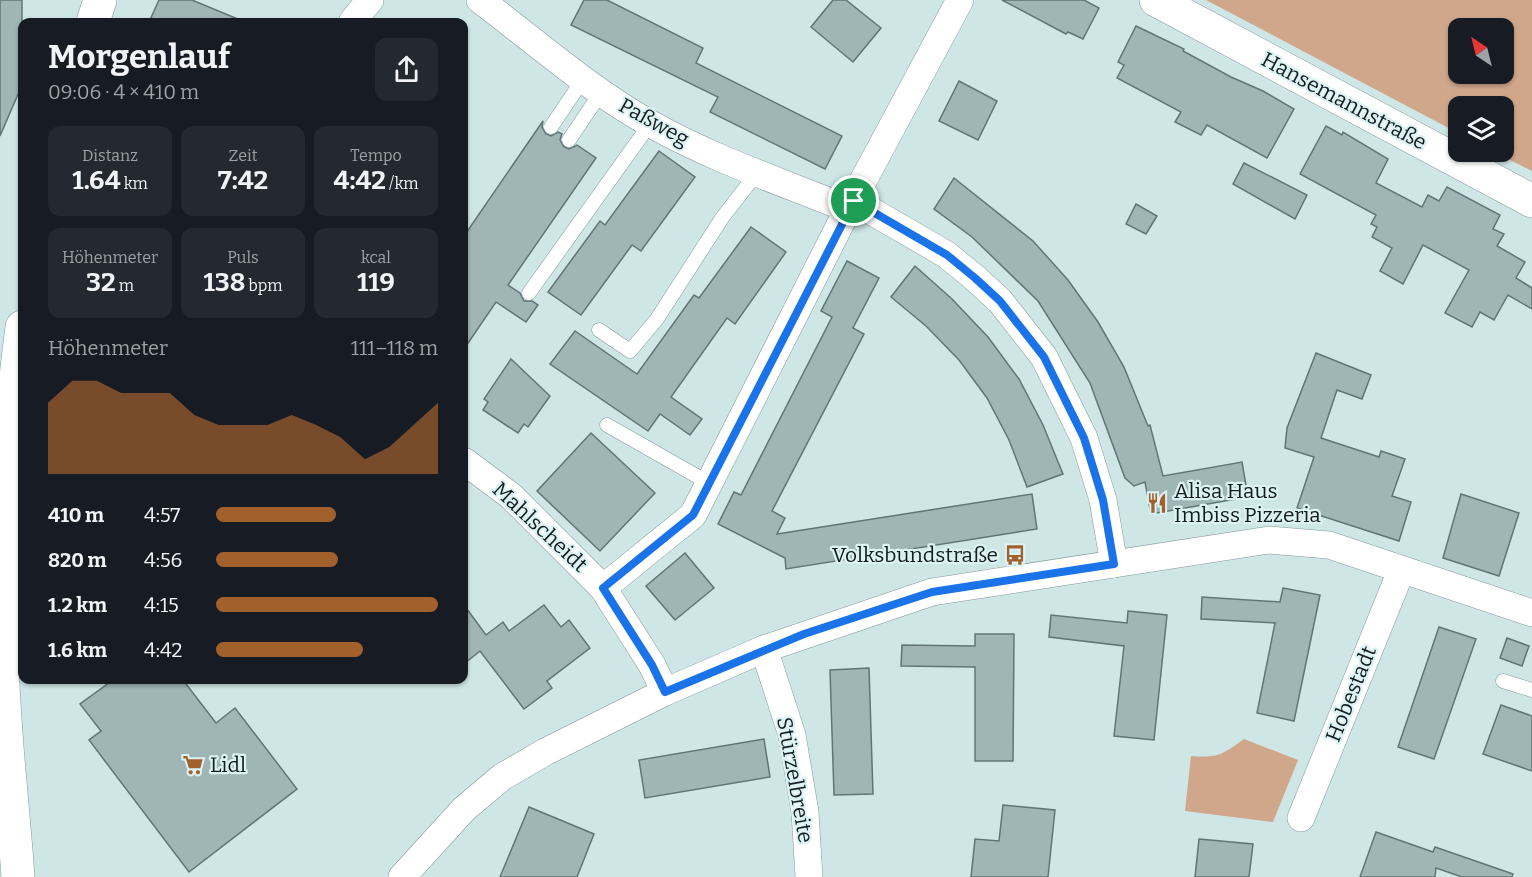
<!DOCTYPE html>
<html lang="de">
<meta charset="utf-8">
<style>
body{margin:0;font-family:Bitter,serif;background:#242831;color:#f1f3f6;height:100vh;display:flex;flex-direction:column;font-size:22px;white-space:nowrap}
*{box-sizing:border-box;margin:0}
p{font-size:20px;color:#9ea1a6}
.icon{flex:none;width:33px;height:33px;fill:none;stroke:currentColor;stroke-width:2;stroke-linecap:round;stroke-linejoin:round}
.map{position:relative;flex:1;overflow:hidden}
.sheet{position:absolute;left:18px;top:18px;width:450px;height:666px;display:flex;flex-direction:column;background:#171b24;border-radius:12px;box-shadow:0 2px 4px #0004}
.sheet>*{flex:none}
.needle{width:39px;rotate:325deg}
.tools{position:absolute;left:1448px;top:18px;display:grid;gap:12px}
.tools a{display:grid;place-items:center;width:66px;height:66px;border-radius:12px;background:#171b24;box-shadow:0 2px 4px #0004;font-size:30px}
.pin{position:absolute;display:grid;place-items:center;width:51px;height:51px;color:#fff;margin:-26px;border:3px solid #fff;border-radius:50%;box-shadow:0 2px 6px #0007}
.round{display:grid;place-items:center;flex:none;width:63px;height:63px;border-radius:12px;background:#242831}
.overview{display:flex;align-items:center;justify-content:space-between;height:102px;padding:0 30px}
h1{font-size:33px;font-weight:700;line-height:45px}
.metrics{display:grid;grid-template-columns:repeat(3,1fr);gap:9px;height:102px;padding:6px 30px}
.metrics div{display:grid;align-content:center;border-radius:12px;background:#242831;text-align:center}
.metrics b{font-size:26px;font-weight:700}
.metrics small{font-size:16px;font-weight:400}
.metrics p{font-size:16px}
.chart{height:168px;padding:12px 30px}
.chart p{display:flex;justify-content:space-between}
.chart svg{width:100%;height:108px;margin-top:6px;fill:#a2602d;opacity:.7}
ul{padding:0 30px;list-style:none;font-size:20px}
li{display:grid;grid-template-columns:96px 72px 1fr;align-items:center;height:45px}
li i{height:15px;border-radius:8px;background:#a2602d}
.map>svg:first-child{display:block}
.green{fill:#d0a78b;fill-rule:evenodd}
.building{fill:#9fb5b6;stroke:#617577;stroke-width:1.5}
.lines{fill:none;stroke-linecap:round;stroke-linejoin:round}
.service-casing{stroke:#83999a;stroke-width:15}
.minor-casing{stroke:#83999a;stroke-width:28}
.tertiary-casing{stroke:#83999a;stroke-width:34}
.secondary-casing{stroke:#83999a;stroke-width:34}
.service{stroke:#fff;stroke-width:14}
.minor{stroke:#fff;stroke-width:27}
.tertiary{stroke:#fff;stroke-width:33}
.secondary{stroke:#fff;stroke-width:33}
.route-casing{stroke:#fff;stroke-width:12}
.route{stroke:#1a73e8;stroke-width:8}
.labels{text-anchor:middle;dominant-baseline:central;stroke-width:4.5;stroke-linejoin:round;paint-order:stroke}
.street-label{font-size:21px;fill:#141c1d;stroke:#dcf3f5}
.poi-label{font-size:21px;fill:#141c1d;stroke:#dcf3f5;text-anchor:start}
</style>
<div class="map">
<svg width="1532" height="877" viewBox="0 0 1532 877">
<rect width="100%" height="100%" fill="#cfe6e7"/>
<g class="green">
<path d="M1206 0H1532V171L1494 152H1503V106H1458V133ZM1458 28H1503V74H1458Z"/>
<path d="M1244 739 1298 760 1273 822 1185 811 1191 756C1218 758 1222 755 1244 739Z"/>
</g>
<g class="building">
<polygon points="0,0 22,0 22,85 0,136"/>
<polygon points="159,0 192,0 245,22 149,22"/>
<polygon points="584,0 607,0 703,48 696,63 842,136 825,169 710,112 718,97 571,25"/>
<polygon points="833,0 846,0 881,28 853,62 811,27"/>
<polygon points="1002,0 1084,0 1099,8 1083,39 1068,32 1066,34"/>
<polygon points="1136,26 1184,49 1183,51 1231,77 1263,91 1294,109 1267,158 1207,125 1201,135 1175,122 1181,112 1117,78 1124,65 1118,62"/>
<polygon points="959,81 997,101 978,140 939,121"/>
<polygon points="543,121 542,127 546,134 551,136 558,132 562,134 560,140 564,147 569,149 577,145 596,158 508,285 520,293 524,301 532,301 538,305 526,322 496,302 464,349 464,236"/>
<polygon points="1326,126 1342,135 1343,132 1388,159 1376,183 1422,207 1428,195 1439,201 1447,187 1500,215 1493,229 1504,234 1497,246 1525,262 1516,278 1532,288 1532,309 1508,295 1494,320 1480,312 1472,327 1445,313 1469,270 1423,245 1403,284 1380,271 1392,248 1372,237 1377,227 1371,224 1376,215 1300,174"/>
<polygon points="659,151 695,177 641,251 632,245 581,315 548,292 600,221 605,225"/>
<polygon points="1244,163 1307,195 1295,219 1233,184"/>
<polygon points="954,178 1033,241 1068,280 1098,322 1124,367 1148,426 1150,425 1163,476 1242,462 1248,497 1151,514 1145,482 1134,486 1125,478 1090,383 1038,301 972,237 934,209"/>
<polygon points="1136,204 1157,216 1146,234 1126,224"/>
<polygon points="751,227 786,252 735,324 727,318 671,397 702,419 690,435 660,414 648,431 550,364 575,331 637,374 694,295 699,298"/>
<polygon points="847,261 879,278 853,328 864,334 772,511 785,518 777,534 1032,494 1037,529 786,569 785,558 718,524 734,492 741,495 832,317 821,311"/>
<polygon points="915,266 952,299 988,337 1019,379 1043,425 1063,474 1027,487 1009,440 987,398 959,360 926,326 891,297"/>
<polygon points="1316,353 1371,375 1362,399 1337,390 1321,438 1379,457 1381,451 1405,459 1392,496 1411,502 1399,541 1297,508 1314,457 1285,448 1287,428"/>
<polygon points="511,359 550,396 528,427 524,424 518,433 483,410 488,402 484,399"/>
<polygon points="591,433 655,493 600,551 537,491"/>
<polygon points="1461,494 1519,513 1499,576 1443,558"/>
<polygon points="685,553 714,588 675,620 646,586"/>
<polygon points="1283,588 1320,595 1294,721 1257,713 1275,623 1201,619 1202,597 1280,602"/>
<polygon points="464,605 486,635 503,622 509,631 544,605 561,627 569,620 590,648 547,681 552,688 524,709 480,651 464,664"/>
<polygon points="1128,611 1167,615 1154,740 1114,736 1124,646 1049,637 1051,615 1127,623"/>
<polygon points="1439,627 1476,639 1434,759 1398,747"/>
<polygon points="975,634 1014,634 1013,761 975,761 975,667 901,666 902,645 975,646"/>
<polygon points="1507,638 1529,646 1522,666 1500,658"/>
<polygon points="869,668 873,794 834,795 830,670"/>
<polygon points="113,680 183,680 216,723 235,708 297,789 189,872 89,740 101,731 80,704"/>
<polygon points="1501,705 1532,716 1532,771 1483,754"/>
<polygon points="764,739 770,777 645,798 639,760"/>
<polygon points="1003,805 1055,810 1048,877 971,877 975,839 999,841"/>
<polygon points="529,807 594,834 577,877 500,877"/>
<polygon points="1376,832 1433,852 1435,847 1513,874 1512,877 1462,877 1436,868 1435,877 1360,877"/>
<polygon points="1199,839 1253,844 1249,877 1195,877"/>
</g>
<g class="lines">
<g class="service-casing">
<g id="service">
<polyline points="551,127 584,78"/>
<polyline points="569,140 602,91"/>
<polyline points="529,293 650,124"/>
<polyline points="599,330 630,351 657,319 722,218 757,173"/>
<polyline points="607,425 709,483"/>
<polyline points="1503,681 1532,690"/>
</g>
</g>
<g class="minor-casing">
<g id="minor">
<path d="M480 0C535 41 591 91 651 124 713 159 782 182 848 209"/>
<polyline points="352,22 370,0"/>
<polyline points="854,201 947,255 975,278 1000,301 1044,357 1084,438 1103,500 1114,564"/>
<polyline points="464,461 511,496 603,588 652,665 665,692"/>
<polyline points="603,588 693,515 848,209 960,0"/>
<polyline points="764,649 792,735 805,812 809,877"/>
<polyline points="1301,818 1401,571"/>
<polyline points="402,877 464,809 502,777 545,752 665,692 764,649 932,592 1269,540 1329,545 1532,613"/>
</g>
</g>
<g class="tertiary-casing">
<polyline id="tertiary" points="1156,0 1532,201"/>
</g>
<g class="secondary-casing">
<g id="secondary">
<polyline points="93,22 100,0"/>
<path d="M18 877C13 803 3 728 2 654 0 544 8 435 22 327"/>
</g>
</g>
<use href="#service" class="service"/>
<use href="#minor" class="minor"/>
<use href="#tertiary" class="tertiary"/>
<use href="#secondary" class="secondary"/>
</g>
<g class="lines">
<g class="route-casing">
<polygon id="route" points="854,201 947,255 975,278 1000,301 1044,357 1084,438 1103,500 1114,564 932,592 804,634 665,692 652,665 603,588 693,515"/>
</g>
<use href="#route" class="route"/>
</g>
<defs>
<g id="restaurant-bare" transform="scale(1.62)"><path d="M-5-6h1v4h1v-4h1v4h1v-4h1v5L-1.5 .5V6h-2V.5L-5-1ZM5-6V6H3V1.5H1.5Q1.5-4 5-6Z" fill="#a2602d" stroke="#dcf3f5" stroke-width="2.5" paint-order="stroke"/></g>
<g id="bus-bare" transform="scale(1.62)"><path d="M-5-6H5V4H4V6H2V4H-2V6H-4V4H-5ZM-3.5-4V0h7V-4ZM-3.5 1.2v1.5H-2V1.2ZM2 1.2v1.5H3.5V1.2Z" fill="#a2602d" stroke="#dcf3f5" stroke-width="2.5" paint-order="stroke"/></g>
<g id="supermarket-bare" transform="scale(1.62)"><path d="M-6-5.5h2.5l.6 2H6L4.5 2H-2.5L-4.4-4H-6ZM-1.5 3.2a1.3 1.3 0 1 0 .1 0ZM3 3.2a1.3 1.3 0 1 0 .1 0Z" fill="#a2602d" stroke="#dcf3f5" stroke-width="2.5" paint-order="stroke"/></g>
</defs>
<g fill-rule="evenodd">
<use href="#restaurant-bare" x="1157" y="503"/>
<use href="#bus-bare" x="1015" y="555"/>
<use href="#supermarket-bare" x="193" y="765"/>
</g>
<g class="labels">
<g class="street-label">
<text transform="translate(1344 101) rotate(28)">Hansemannstraße</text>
<text transform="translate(654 122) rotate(29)">Paßweg</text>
<text transform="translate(540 527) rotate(43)">Mahlscheidt</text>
<text transform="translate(1351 694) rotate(-68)">Hobestadt</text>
<text transform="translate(795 780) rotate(80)">Stürzelbreite</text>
</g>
<g class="poi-label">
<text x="1174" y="491">Alisa Haus<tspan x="1174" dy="24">Imbiss Pizzeria</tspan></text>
<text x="998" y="555" text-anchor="end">Volksbundstraße</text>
<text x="210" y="765">Lidl</text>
</g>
</g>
</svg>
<div class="tools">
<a><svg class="needle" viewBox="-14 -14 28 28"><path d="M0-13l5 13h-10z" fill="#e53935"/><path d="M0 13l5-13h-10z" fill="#9ea1a6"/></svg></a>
<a><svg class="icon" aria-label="layers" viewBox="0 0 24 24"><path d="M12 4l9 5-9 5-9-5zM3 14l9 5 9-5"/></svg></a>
</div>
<div class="pin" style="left:854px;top:201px;background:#1e9e55"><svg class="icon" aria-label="arrive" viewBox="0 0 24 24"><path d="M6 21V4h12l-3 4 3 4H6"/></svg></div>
<section class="sheet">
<div class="overview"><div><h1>Morgenlauf</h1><p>09:06 · 4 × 410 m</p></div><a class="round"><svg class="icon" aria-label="share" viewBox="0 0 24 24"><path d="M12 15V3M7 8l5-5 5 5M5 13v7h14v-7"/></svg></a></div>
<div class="metrics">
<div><p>Distanz</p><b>1.64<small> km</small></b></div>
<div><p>Zeit</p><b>7:42</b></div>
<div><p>Tempo</p><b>4:42<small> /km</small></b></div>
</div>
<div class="metrics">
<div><p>Höhenmeter</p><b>32<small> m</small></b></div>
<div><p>Puls</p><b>138<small> bpm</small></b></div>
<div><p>kcal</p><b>119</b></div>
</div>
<div class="chart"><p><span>Höhenmeter</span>111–118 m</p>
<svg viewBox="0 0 160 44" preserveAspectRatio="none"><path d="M0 44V15L10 6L20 6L30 11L40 11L50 11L60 20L70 24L80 24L90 24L100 20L110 24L120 29L130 38L140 33L150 24L160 15V44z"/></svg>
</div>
<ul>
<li><b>410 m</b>4:57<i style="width:54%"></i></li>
<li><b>820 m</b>4:56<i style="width:55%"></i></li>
<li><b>1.2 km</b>4:15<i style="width:100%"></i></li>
<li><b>1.6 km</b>4:42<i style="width:66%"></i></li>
</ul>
</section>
</div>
